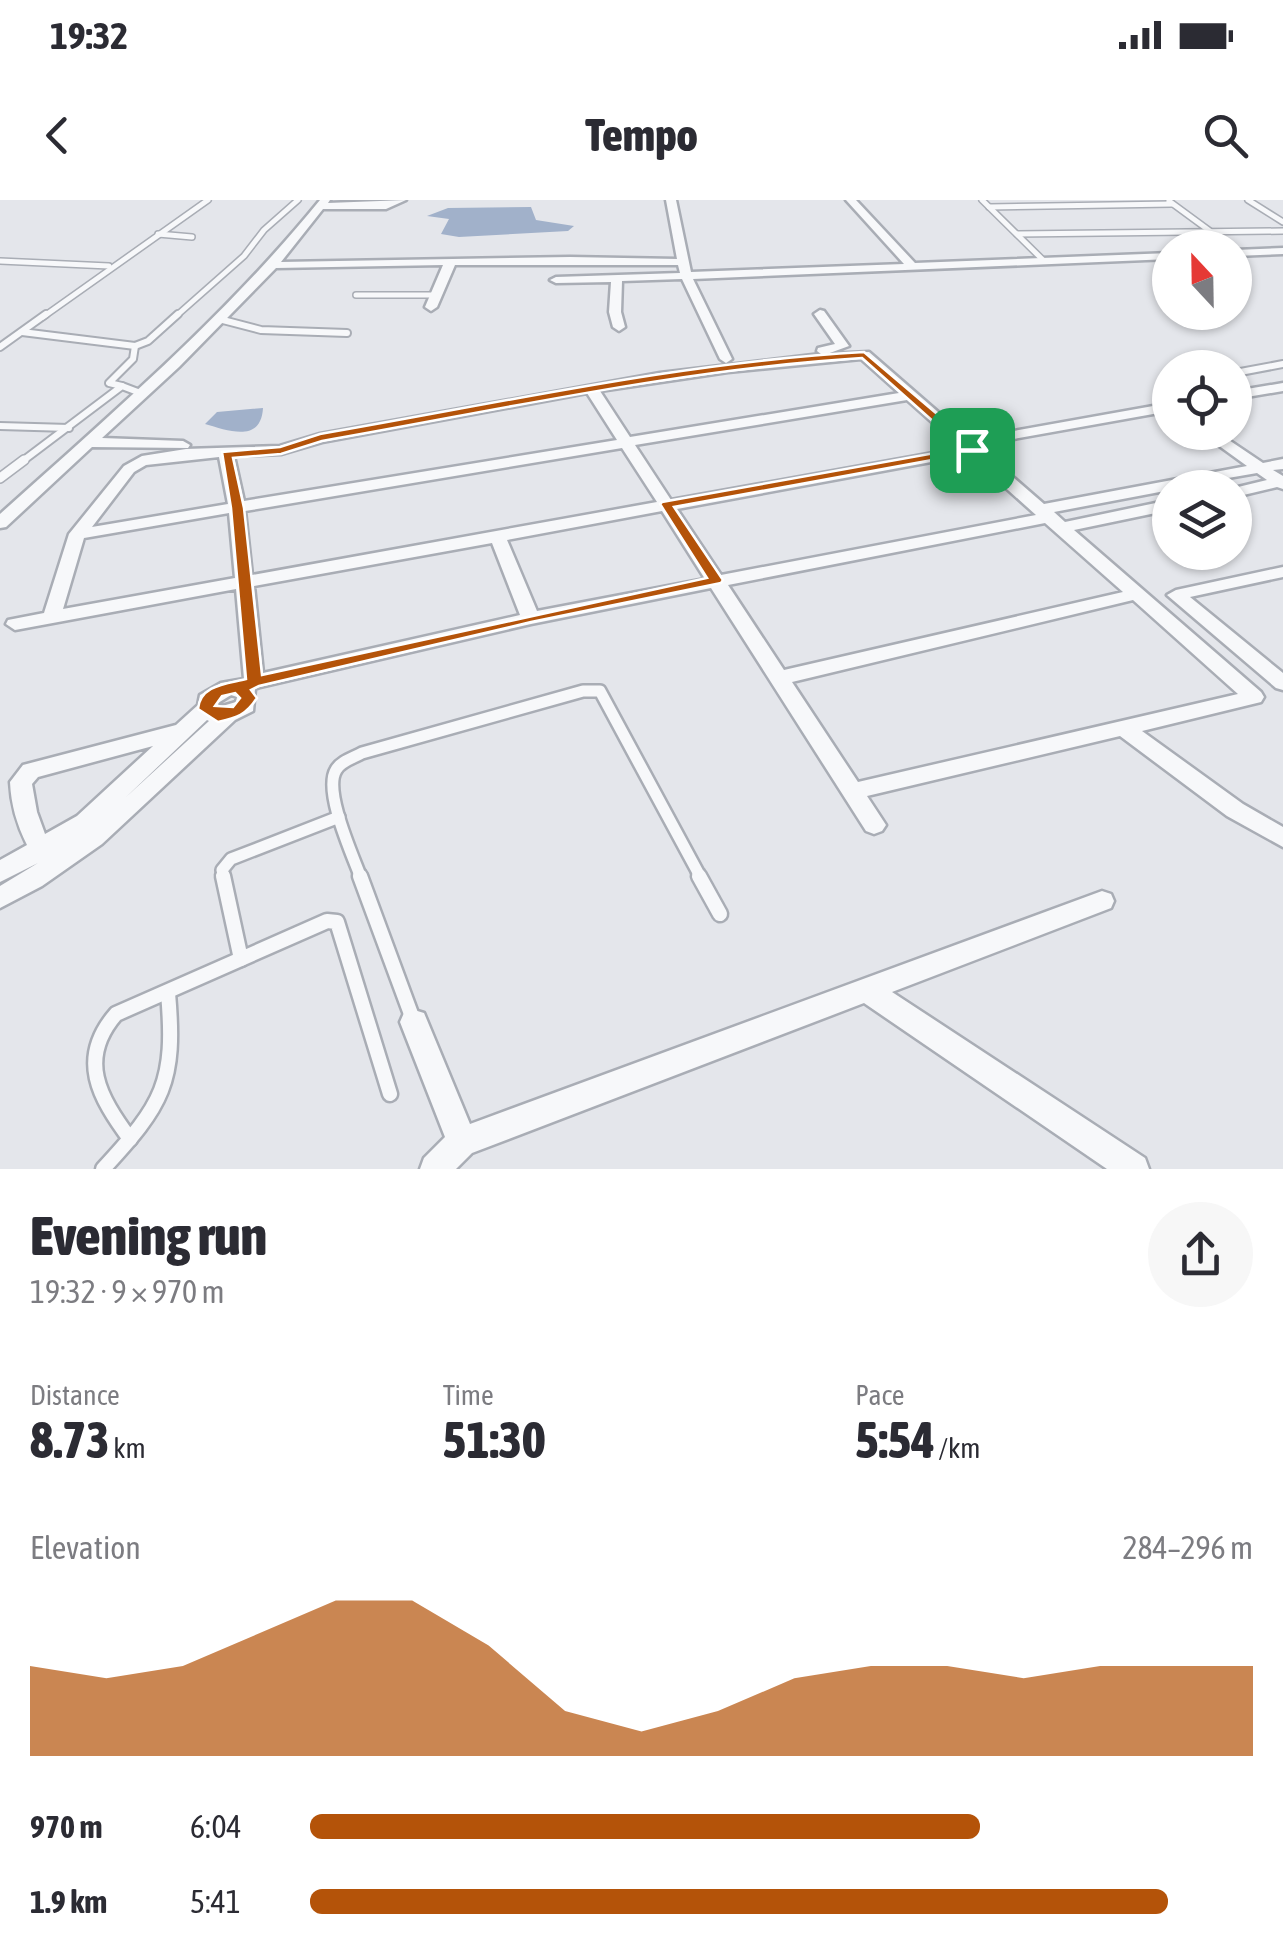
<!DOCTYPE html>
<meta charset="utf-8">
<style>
body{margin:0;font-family:"Asap Condensed",sans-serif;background:#f7f7f7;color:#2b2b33;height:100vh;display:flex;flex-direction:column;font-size:38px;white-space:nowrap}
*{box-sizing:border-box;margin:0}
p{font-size:32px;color:#7c7c81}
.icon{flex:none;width:55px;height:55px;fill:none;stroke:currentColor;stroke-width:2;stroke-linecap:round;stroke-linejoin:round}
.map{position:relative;height:969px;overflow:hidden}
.details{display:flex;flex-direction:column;background:#fff;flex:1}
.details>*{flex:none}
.needle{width:65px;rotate:338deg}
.buttons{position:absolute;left:1152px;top:30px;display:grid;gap:20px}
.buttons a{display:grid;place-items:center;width:100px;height:100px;border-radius:50%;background:#fff;box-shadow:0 2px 8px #0004;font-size:50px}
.pin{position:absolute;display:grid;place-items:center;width:85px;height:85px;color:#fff;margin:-42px;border-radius:20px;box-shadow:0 5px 15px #0006}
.round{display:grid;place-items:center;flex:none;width:105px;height:105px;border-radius:52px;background:#f7f7f7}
.headline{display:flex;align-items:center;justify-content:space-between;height:170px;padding:0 30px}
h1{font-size:55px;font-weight:800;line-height:75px}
.metrics{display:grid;grid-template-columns:repeat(3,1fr);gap:15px;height:170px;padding:10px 30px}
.metrics div{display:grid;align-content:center}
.metrics b{font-size:50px;font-weight:800}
.metrics small{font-size:28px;font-weight:400}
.metrics p{font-size:28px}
.chart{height:280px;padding:20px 30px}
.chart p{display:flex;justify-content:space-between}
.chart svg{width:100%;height:180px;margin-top:10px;fill:#b45309;opacity:.7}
ul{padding:0 30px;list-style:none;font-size:32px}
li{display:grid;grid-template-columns:160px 120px 1fr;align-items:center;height:75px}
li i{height:25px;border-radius:12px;background:#b45309}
.status{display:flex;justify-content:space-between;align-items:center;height:70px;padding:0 50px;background:#fff;direction:ltr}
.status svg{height:28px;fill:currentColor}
header{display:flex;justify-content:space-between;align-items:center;height:130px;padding:0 30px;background:#fff;font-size:45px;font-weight:800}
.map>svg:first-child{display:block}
.water{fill:#a1b1ca}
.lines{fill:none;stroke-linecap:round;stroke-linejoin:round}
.lane-far4-casing{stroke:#a9adb5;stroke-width:8}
.lane-far3-casing{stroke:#a9adb5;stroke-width:10}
.lane-far2-casing{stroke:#a9adb5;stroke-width:12}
.lane-far1-casing{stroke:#a9adb5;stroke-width:16}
.lane-casing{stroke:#a9adb5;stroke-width:19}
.street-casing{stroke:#a9adb5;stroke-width:5}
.lane-far4{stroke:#f7f8fa;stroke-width:5}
.lane-far3{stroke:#f7f8fa;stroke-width:6}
.lane-far2{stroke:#f7f8fa;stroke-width:9}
.lane-far1{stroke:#f7f8fa;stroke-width:11}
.lane{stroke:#f7f8fa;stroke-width:14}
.street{fill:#f7f8fa;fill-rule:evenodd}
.route{fill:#b45309;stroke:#fff;stroke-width:2.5;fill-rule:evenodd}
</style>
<div class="status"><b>19:32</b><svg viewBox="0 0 49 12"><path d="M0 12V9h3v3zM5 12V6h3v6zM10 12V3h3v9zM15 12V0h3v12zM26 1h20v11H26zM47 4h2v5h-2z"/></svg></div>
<header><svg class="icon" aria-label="back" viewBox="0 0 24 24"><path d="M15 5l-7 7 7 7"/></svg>Tempo<svg class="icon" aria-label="search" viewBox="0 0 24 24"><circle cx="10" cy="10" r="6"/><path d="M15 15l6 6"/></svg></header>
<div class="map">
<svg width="1283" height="969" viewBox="0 0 1283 969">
<rect width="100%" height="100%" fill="#e4e6eb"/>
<g class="water">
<polygon points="531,7 536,20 574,26 568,31 459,37 441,34 449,19 427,16 448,8"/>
<path d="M263 208C261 243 229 231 205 224L217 212Z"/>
</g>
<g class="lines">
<g class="lane-far4-casing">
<g id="lane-far4">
<polyline points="982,0 1044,61"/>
<polyline points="1248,0 1283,22"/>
<polyline points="1169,1 1233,48"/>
<polyline points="989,7 1172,4"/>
<polyline points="158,34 192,37"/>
<polyline points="1017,34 1283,31"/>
<polyline points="0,61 109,66"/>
<polyline points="356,95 438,95"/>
<polyline points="43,117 208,0"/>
<polyline points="175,117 244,56 264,30 298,0"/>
</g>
</g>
<g class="lane-far3-casing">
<g id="lane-far3">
<polyline points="219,119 261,130 347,133"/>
<polyline points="22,132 135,146 148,141 178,114"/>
<polyline points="0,147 46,114"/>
<polyline points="1235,173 1283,164"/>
<polyline points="122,186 109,183 133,159 135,146"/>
<polyline points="1170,192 1170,203"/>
<polyline points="0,226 69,228"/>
<polyline points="20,263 122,186 143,194"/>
</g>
</g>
<g class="lane-far2-casing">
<polyline id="lane-far2" points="0,278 24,260"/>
</g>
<g class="lane-far1-casing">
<g id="lane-far1">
<polyline points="224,678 222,670 231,659 339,617"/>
<path d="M361 678C353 656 323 591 336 570 341 561 353 558 362 553L583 491H600L701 678"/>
</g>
</g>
<g class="lane-casing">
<g id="lane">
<polyline points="223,676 241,759"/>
<polyline points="360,676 414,822"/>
<polyline points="699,676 720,714"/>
<path d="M130 939C99 897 77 859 116 814L327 721 337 722 390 894"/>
<path d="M103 969C163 904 176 883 168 793"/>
</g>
</g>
<g class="street-casing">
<g id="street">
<path d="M320 0H330L328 3 406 0 386 9H323L281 62 570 57 677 59 666 0H676L691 72 904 64 846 0H856L915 63 1170 53V59L693 79 732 159 726 163 720 159 682 79 622 81 621 112 625 127 619 131 613 127 609 112 611 82 556 83 550 80 556 77 680 73 678 65H455L437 107 431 111 425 107 443 65 276 68 179 167 102 238 183 241 190 245 188 248 92 247 6 327 0 328V314C111 214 225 117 320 0Z"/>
<polygon points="1283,48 1283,54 1235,56 1235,50"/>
<path d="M820 110 824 111 849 146 827 154 869 152 1044 304 1247 266 1200 232H1217L1263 263 1283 259V269L1273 270 1283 276V289L1277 287 1235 297 1234 288 1267 280 1257 273 1170 288V290L1054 312 1065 322 1170 300V310L1074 330 1261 492 1264 497 1261 502 1142 531 1243 604 1283 627V647L1227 616 1120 536 867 596 886 625 882 631 874 634 866 631 711 388 531 424 260 487 255 489 253 511 235 520 102 644 42 686 0 708V686L38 663 0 682V660L27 645C17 625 11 605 10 582L23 565 176 525 198 505 200 495 221 483 244 479 236 389 15 430 6 424 8 420 44 413 69 334 124 266 142 256 186 249 280 246 320 234 660 173 821 154 817 151 818 148 835 144 814 114ZM861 159 899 193 630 237 600 191 728 172ZM587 193 617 240 244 301 234 256 281 254 322 242ZM907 200 961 248 671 300 635 245ZM622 248 657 302 252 375 245 311ZM969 255 1036 315 721 375 677 309ZM219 257 228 304 92 327 134 272 146 265ZM662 311 705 379 537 411 507 340ZM229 313 235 378 63 409 84 338ZM1045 323 1123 392 784 470 728 385ZM492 343 520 415 263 473 254 386ZM1133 400 1238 494 858 582 792 482ZM231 495 237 497 236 502 219 507 218 503ZM207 520 209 521 125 598ZM153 546 77 616 45 634 37 612 32 584 38 577Z"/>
<polygon points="1283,183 1283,191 1235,199 1235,191"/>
<polygon points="1170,203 1170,211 991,243 984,239 991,235"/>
<polygon points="1283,367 1283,377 1190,397 1283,473 1283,490 1276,488 1167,395 1176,390"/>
<polygon points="1102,691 1111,694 1114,701 1111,708 892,792 1145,958 1149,969 1107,969 864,803 472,953 456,969 420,969 424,958 445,937 400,822 404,813 414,810 424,813 470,924"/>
</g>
</g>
<use href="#lane-far4" class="lane-far4"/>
<use href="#lane-far3" class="lane-far3"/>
<use href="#lane-far2" class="lane-far2"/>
<use href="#lane-far1" class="lane-far1"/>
<use href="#lane" class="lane"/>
<use href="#street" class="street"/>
</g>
<path class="route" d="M864 152 976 247V252L674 307 723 380 721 383 531 422 259 486 251 490 257 498C246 515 237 518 218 522L198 509C200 485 226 484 246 479L231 308 222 252 280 247 320 234C500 203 682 162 864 152ZM862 158 963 248 662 302 660 304 707 378 262 475 244 308 233 258 281 254 322 241C500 210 681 169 862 158ZM235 493 240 498 233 507 215 506 222 496Z"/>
</svg>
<div class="buttons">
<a><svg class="needle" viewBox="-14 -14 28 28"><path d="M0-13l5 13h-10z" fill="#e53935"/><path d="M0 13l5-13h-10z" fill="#7c7c81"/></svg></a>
<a><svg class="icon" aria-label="locate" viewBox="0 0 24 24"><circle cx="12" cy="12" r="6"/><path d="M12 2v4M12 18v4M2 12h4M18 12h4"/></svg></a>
<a><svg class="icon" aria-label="layers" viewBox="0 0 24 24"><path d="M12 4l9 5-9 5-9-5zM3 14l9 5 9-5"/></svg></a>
</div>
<div class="pin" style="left:972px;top:250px;background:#1e9e55"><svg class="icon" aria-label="arrive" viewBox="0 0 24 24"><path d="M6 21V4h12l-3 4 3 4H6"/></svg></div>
</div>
<section class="details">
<div class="headline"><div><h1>Evening run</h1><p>19:32 · 9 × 970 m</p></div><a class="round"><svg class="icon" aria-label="share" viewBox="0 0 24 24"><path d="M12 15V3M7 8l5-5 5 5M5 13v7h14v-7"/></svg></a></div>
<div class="metrics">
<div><p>Distance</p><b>8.73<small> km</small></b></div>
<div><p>Time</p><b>51:30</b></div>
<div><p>Pace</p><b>5:54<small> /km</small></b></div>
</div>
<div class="chart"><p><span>Elevation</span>284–296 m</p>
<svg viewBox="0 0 160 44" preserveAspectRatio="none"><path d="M0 44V22L10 25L20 22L30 14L40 6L50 6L60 17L70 33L80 38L90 33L100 25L110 22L120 22L130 25L140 22L150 22L160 22V44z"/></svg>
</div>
<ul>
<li><b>970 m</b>6:04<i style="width:71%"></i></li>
<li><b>1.9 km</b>5:41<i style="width:91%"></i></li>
</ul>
</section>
